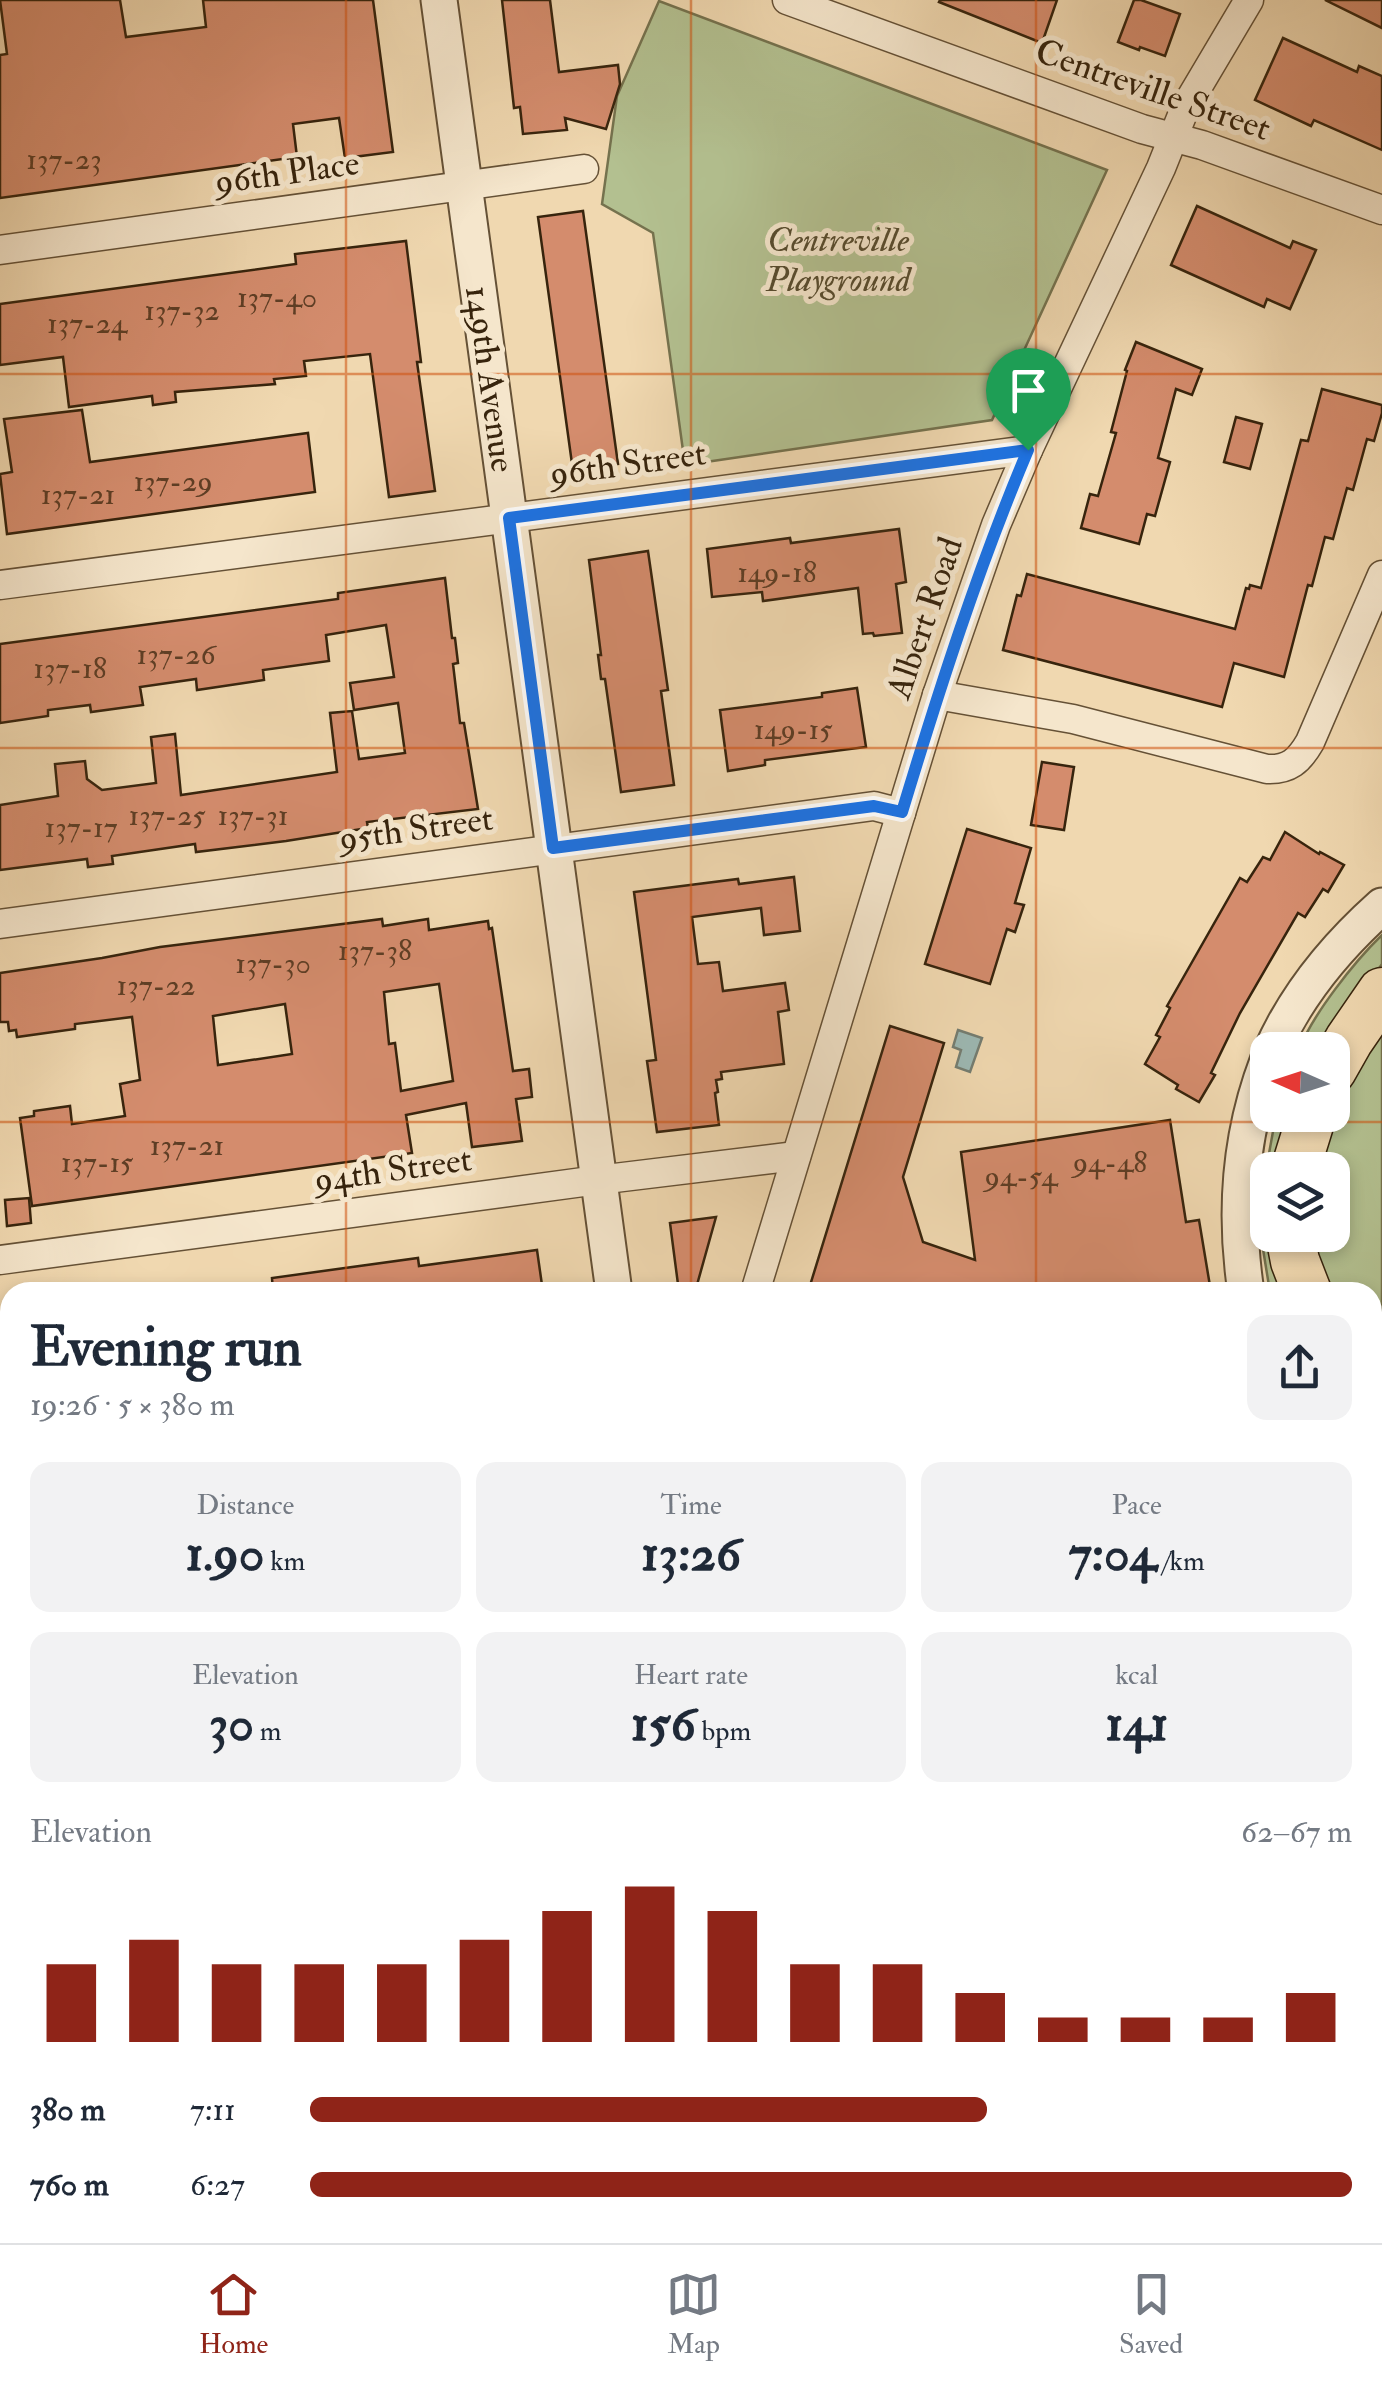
<!DOCTYPE html>
<meta charset="utf-8">
<style>
body{margin:0;font-family:"IM FELL Double Pica",serif;background:#f2f2f3;color:#1f2937;height:100vh;display:flex;flex-direction:column;font-size:38px;white-space:nowrap}
*{box-sizing:border-box;margin:0}
p{font-size:32px;color:#747a83}
.icon{flex:none;width:55px;height:55px;fill:none;stroke:currentColor;stroke-width:2;stroke-linecap:round;stroke-linejoin:round}
.map{position:relative;flex:1;overflow:hidden}
.details{position:absolute;left:0px;top:1282px;width:1382px;height:962px;display:flex;flex-direction:column;background:#fff;border-radius:30px 30px 0 0;box-shadow:0 5px 15px #0003}
.details>*{flex:none}
.needle{width:65px;rotate:273deg}
.tools{position:absolute;left:1250px;top:1032px;display:grid;gap:20px}
.tools a{display:grid;place-items:center;width:100px;height:100px;border-radius:20px;background:#fff;box-shadow:0 5px 15px #0003;font-size:50px}
.pin{position:absolute;display:grid;place-items:center;width:85px;height:85px;color:#fff;margin:-102px -42px;border-radius:50% 50% 50% 0;rotate:-45deg;box-shadow:0 0 10px #0007}
.pin .icon{rotate:45deg}
.round{display:grid;place-items:center;flex:none;width:105px;height:105px;border-radius:20px;background:#f2f2f3}
.head{display:flex;align-items:center;justify-content:space-between;height:170px;padding:0 30px}
h1{font-size:55px;font-weight:700;line-height:75px}
.figures{display:grid;grid-template-columns:repeat(3,1fr);gap:15px;height:170px;padding:10px 30px}
.figures div{display:grid;align-content:center;border-radius:20px;background:#f2f2f3;text-align:center}
.figures b{font-size:50px;font-weight:700}
.figures small{font-size:28px;font-weight:400}
.figures p{font-size:28px}
.chart{height:280px;padding:20px 30px}
.chart p{display:flex;justify-content:space-between}
.chart svg{width:100%;height:180px;margin-top:10px;stroke:#8f2418;stroke-width:6}
ul{padding:0 30px;list-style:none;font-size:32px}
li{display:grid;grid-template-columns:160px 120px 1fr;align-items:center;height:75px}
li i{height:25px;border-radius:12px;background:#8f2418}
.dock{display:flex;justify-content:space-around;align-items:center;height:140px;border-top:2px solid #e0e1e3;background:#fff;font-size:28px;color:#747a83}
.dock a{display:grid;justify-items:center;gap:5px}
.dock .active{color:#8f2418}
.map>svg:first-child{display:block}
.green{fill:#b3c090;stroke:#75724e;stroke-width:2.5}
.water{fill:#9cb8b3;stroke:#747d71;stroke-width:2.5}
.building{fill:#d48c6d;stroke:#37240d;stroke-width:2.5;fill-rule:evenodd}
.lines{fill:none;stroke-linecap:round;stroke-linejoin:round}
.minor-casing{stroke:#655136;stroke-width:31}
.tertiary-casing{stroke:#655136;stroke-width:39}
.primary-casing{stroke:#37240d;stroke-width:49}
.trunk-casing{stroke:#37240d;stroke-width:51}
.minor{stroke:#f5e6cc;stroke-width:28}
.tertiary{stroke:#f5e6cc;stroke-width:35}
.primary{stroke:#f0d8b0;stroke-width:45}
.trunk{stroke:#f0d8b0;stroke-width:48}
.route-casing{stroke:#fff;stroke-width:20}
.route{stroke:#1a73e8;stroke-width:12}
.grid{fill:none;stroke:#cd510c;stroke-width:2.5;stroke-opacity:0.55}
.labels{text-anchor:middle;dominant-baseline:central;stroke-width:10;stroke-linejoin:round;paint-order:stroke}
.number-label{font-size:30px;fill:#5e3e25}
.street-label{font-size:35px;fill:#37240d;stroke:#f5e6cc}
.park-label{font-size:35px;font-style:italic;fill:#564b2e;stroke:#f5e6cc}
</style>
<div class="map">
<svg width="1382" height="2243" viewBox="0 0 1382 2243">
<rect width="100%" height="100%" fill="#f0d8b0"/>
<filter id="stains"><feTurbulence type="fractalNoise" baseFrequency=".002" numOctaves="4"/><feColorMatrix values="0 0 0 0 .2 0 0 0 0 .09 0 0 0 0 .02 0 0 0 .5 -.17"/></filter>
<radialGradient id="worn" r=".72"><stop offset=".6" stop-color="#630" stop-opacity="0"/><stop offset="1" stop-color="#630" stop-opacity=".3"/></radialGradient>
<g class="green">
<polygon points="659,1 1107,170 992,420 685,465 653,233 602,204 617,96"/>
<path d="M1382 935V964L1323 1050H1299C1312 1015 1355 961 1382 935Z"/>
<polygon points="1382,1019 1382,1337 1373,1332 1372,1292 1334,1292 1308,1241 1308,1235 1332,1235 1332,1170 1307,1170 1353,1059"/>
<polygon points="1276,1115 1295,1115 1280,1170 1268,1170 1268,1235 1288,1292 1270,1292 1262,1243 1262,1192"/>
<polygon points="788,2235 955,2235 951,2243 789,2243"/>
</g>
<polygon class="water" points="958,1030 982,1038 970,1072 956,1067 961,1050 953,1047"/>
<g class="building">
<polygon points="0,0 120,0 126,37 206,27 203,0 373,0 393,152 345,158 339,118 293,124 297,157 0,198 0,55 7,54"/>
<polygon points="502,0 550,0 559,72 618,65 620,84 606,129 565,118 567,130 523,134 520,107 514,108"/>
<polygon points="940,0 1057,0 1042,43 939,2"/>
<polygon points="1134,0 1141,0 1180,14 1165,56 1140,47 1139,50 1118,42"/>
<polygon points="1325,0 1382,0 1382,28"/>
<polygon points="1283,38 1357,72 1359,66 1382,76 1382,150 1314,120 1311,126 1255,100"/>
<polygon points="1197,206 1290,248 1293,241 1316,250 1290,309 1267,299 1264,307 1171,265"/>
<polygon points="583,211 618,464 573,471 538,217"/>
<polygon points="406,241 421,362 417,362 435,491 389,497 370,354 304,361 306,376 274,379 275,384 175,392 176,402 153,405 152,396 69,407 63,357 0,365 0,304 296,264 295,254"/>
<polygon points="1136,342 1202,369 1192,395 1176,389 1158,458 1170,462 1155,516 1147,514 1139,544 1081,528 1090,494 1098,496 1116,433 1111,432 1127,371 1125,370"/>
<polygon points="1322,389 1382,405 1382,413 1374,441 1367,439 1353,490 1347,488 1333,539 1325,537 1312,586 1308,585 1284,677 1234,663 1222,707 1003,650 1017,595 1021,596 1027,574 1235,629 1246,588 1249,589 1250,585 1261,588 1301,440 1308,441"/>
<polygon points="82,410 90,462 308,433 315,492 7,534 0,474 12,472 4,419"/>
<polygon points="1236,417 1262,424 1250,469 1224,462"/>
<polygon points="899,529 906,582 896,584 902,633 874,636 873,633 863,634 858,588 763,601 762,592 712,597 707,549 790,538 791,543"/>
<polygon points="648,551 668,690 661,691 674,785 621,792 605,679 601,679 598,655 601,655 589,560"/>
<polygon points="445,578 452,638 455,638 458,663 453,664 460,723 464,723 478,809 367,822 368,828 286,841 196,852 195,844 112,856 113,864 88,867 87,859 0,870 0,805 58,796 55,764 85,761 87,779 102,790 156,783 151,737 175,734 181,795 337,772 330,713 352,711 359,759 405,753 398,703 354,710 350,683 394,677 386,625 326,635 329,661 263,670 264,680 197,690 196,679 140,687 143,705 91,712 90,705 48,710 48,716 0,723 0,644 338,599 338,593"/>
<polygon points="857,688 866,747 765,760 765,765 728,771 720,710 822,697 822,693"/>
<polygon points="1042,762 1074,767 1064,830 1031,825"/>
<polygon points="967,829 1031,848 1015,903 1024,905 1015,932 1007,929 990,984 925,964"/>
<polygon points="1285,832 1319,854 1320,852 1344,865 1328,892 1323,889 1305,917 1298,913 1240,1013 1211,1073 1215,1075 1199,1102 1176,1089 1178,1085 1145,1064 1160,1037 1156,1035 1170,1008 1167,1006 1240,878 1247,882 1263,857 1270,860"/>
<polygon points="794,877 800,931 764,935 761,908 692,917 698,964 719,962 723,991 785,983 789,1010 778,1012 784,1064 721,1072 722,1079 716,1080 718,1092 715,1093 719,1125 657,1132 647,1061 656,1060 634,892 738,879 739,884"/>
<path d="M382 919 383 926 428 919 429 930 488 921 489 929 492 928 513 1071 529 1069 532 1097 516 1099 522 1141 472 1147 466 1103 406 1115 412 1153 32 1206 20 1118 34 1116V1111L70 1106 72 1124 125 1116 120 1084 140 1080 132 1017 75 1024V1029L17 1037 16 1030 9 1031 8 1022H0V973L102 958 160 947ZM439 984 453 1081 401 1091 395 1043 389 1044 384 992ZM285 1004 292 1054 218 1065 213 1016Z"/>
<polygon points="890,1026 944,1043 903,1177 923,1242 975,1260 961,1152 1170,1120 1186,1222 1199,1220 1211,1292 808,1292"/>
<polygon points="29,1198 31,1223 7,1226 5,1200"/>
<polygon points="716,1217 695,1292 679,1292 670,1223"/>
<polygon points="537,1250 543,1292 273,1292 272,1278 418,1258 419,1266"/>
</g>
<g class="lines">
<g class="minor-casing">
<g id="minor">
<polyline points="787,0 1142,129 1202,145 1382,210"/>
<polyline points="0,250 584,169"/>
<polyline points="0,585 1028,450"/>
<path d="M937 695 1073 719 1267 769C1289 770 1299 761 1310 742L1382 575"/>
<polyline points="0,924 874,806 901,813"/>
<polyline points="0,1260 598,1180 796,1156"/>
<polyline points="755,1292 937,695 996,525 1028,450 1161,168 1185,108 1249,0"/>
<polyline points="0,1815 10,1809"/>
<polyline points="0,1947 10,1951"/>
</g>
</g>
<g class="tertiary-casing">
<g id="tertiary">
<polyline points="439,0 614,1292"/>
<path d="M1272 1050C1297 994 1336 947 1382 906"/>
<path d="M1246 1292C1234 1213 1239 1137 1268 1061"/>
<polyline points="1372,2222 1382,2201"/>
<polyline points="740,2235 741,2243"/>
<polyline points="1007,2243 1011,2235"/>
</g>
</g>
<g class="primary-casing">
<g id="primary">
<polyline points="1372,1415 1382,1413"/>
<polyline points="1372,1489 1382,1488"/>
<polyline points="0,1620 10,1619"/>
<polyline points="0,1692 10,1690"/>
</g>
</g>
<g class="trunk-casing">
<g id="trunk">
<polyline points="1332,1070 1349,1040 1382,992"/>
<polyline points="1295,1170 1312,1115"/>
<polyline points="1290,1235 1295,1261 1307,1292"/>
<polyline points="1372,1362 1382,1368"/>
<polyline points="1372,1778 1382,1757"/>
<polyline points="1372,1926 1382,1902"/>
<polyline points="1159,2243 1162,2235"/>
<polyline points="1274,2243 1276,2235"/>
</g>
</g>
<use href="#minor" class="minor"/>
<use href="#tertiary" class="tertiary"/>
<use href="#primary" class="primary"/>
<use href="#trunk" class="trunk"/>
</g>
<g class="lines">
<g class="route-casing">
<path id="route" d="M1028 450C978 568 939 690 902 812L874 806 553 848 509 518Z"/>
</g>
<use href="#route" class="route"/>
</g>
<path class="grid" d="M346 0V1292M691 0V1292M1036 0V1292M0 374H1382M0 748H1382M0 1122H1382M0 1495H10M1372 1495H1382M0 1869H10M1372 1869H1382M346 2235V2243M691 2235V2243M1036 2235V2243"/>
<g class="labels">
<g class="number-label">
<text x="64" y="159">137-23</text>
<text x="277" y="297">137-40</text>
<text x="182" y="310">137-32</text>
<text x="87" y="323">137-24</text>
<text x="173" y="481">137-29</text>
<text x="78" y="494">137-21</text>
<text x="777" y="572">149-18</text>
<text x="176" y="654">137-26</text>
<text x="70" y="668">137-18</text>
<text x="793" y="729">149-15</text>
<text x="167" y="815">137-25</text>
<text x="253" y="815">137-31</text>
<text x="81" y="827">137-17</text>
<text x="375" y="950">137-38</text>
<text x="273" y="963">137-30</text>
<text x="156" y="985">137-22</text>
<text x="187" y="1145">137-21</text>
<text x="97" y="1162">137-15</text>
<text x="1110" y="1162">94-48</text>
<text x="1021" y="1176">94-54</text>
</g>
<g class="street-label">
<text transform="translate(1153 90) rotate(19)">Centreville Street</text>
<text transform="translate(287 173) rotate(-8)">96th Place</text>
<text transform="translate(490 379) rotate(82)">149th Avenue</text>
<text transform="translate(628 464) rotate(-8)">96th Street</text>
<text transform="translate(925 618) rotate(-71)">Albert Road</text>
<text transform="translate(416 829) rotate(-8)">95th Street</text>
<text transform="translate(393 1170) rotate(-8)">94th Street</text>
</g>
<g class="park-label">
<text x="838" y="240">Centreville<tspan x="838" dy="40">Playground</tspan></text>
</g>
</g>
<rect width="100%" height="100%" filter="url(#stains)"/>
<rect width="100%" height="100%" fill="url(#worn)"/>
</svg>
<div class="tools">
<a><svg class="needle" viewBox="-14 -14 28 28"><path d="M0-13l5 13h-10z" fill="#e53935"/><path d="M0 13l5-13h-10z" fill="#747a83"/></svg></a>
<a><svg class="icon" aria-label="layers" viewBox="0 0 24 24"><path d="M12 4l9 5-9 5-9-5zM3 14l9 5 9-5"/></svg></a>
</div>
<div class="pin" style="left:1028px;top:450px;background:#1e9e55"><svg class="icon" aria-label="arrive" viewBox="0 0 24 24"><path d="M6 21V4h12l-3 4 3 4H6"/></svg></div>
<section class="details">
<div class="head"><div><h1>Evening run</h1><p>19:26 · 5 × 380 m</p></div><a class="round"><svg class="icon" aria-label="share" viewBox="0 0 24 24"><path d="M12 15V3M7 8l5-5 5 5M5 13v7h14v-7"/></svg></a></div>
<div class="figures">
<div><p>Distance</p><b>1.90<small> km</small></b></div>
<div><p>Time</p><b>13:26</b></div>
<div><p>Pace</p><b>7:04<small> /km</small></b></div>
</div>
<div class="figures">
<div><p>Elevation</p><b>30<small> m</small></b></div>
<div><p>Heart rate</p><b>156<small> bpm</small></b></div>
<div><p>kcal</p><b>141</b></div>
</div>
<div class="chart"><p><span>Elevation</span>62–67 m</p>
<svg viewBox="0 0 160 44" preserveAspectRatio="none"><path d="M5 44V25M15 44V19M25 44V25M35 44V25M45 44V25M55 44V19M65 44V12M75 44V6M85 44V12M95 44V25M105 44V25M115 44V32M125 44V38M135 44V38M145 44V38M155 44V32"/></svg>
</div>
<ul>
<li><b>380 m</b>7:11<i style="width:65%"></i></li>
<li><b>760 m</b>6:27<i style="width:100%"></i></li>
</ul>
</section>
</div>
<nav class="dock">
<a class="active"><svg class="icon" aria-label="home" viewBox="0 0 24 24"><path d="M3 11l9-7 9 7M6 9v11h12V9"/></svg>Home</a>
<a><svg class="icon" aria-label="map" viewBox="0 0 24 24"><path d="M3 6l6-2 6 2 6-2v14l-6 2-6-2-6 2zM9 4v14M15 6v14"/></svg>Map</a>
<a><svg class="icon" aria-label="saved" viewBox="0 0 24 24"><path d="M7 4h10v16l-5-4-5 4z"/></svg>Saved</a>
</nav>
